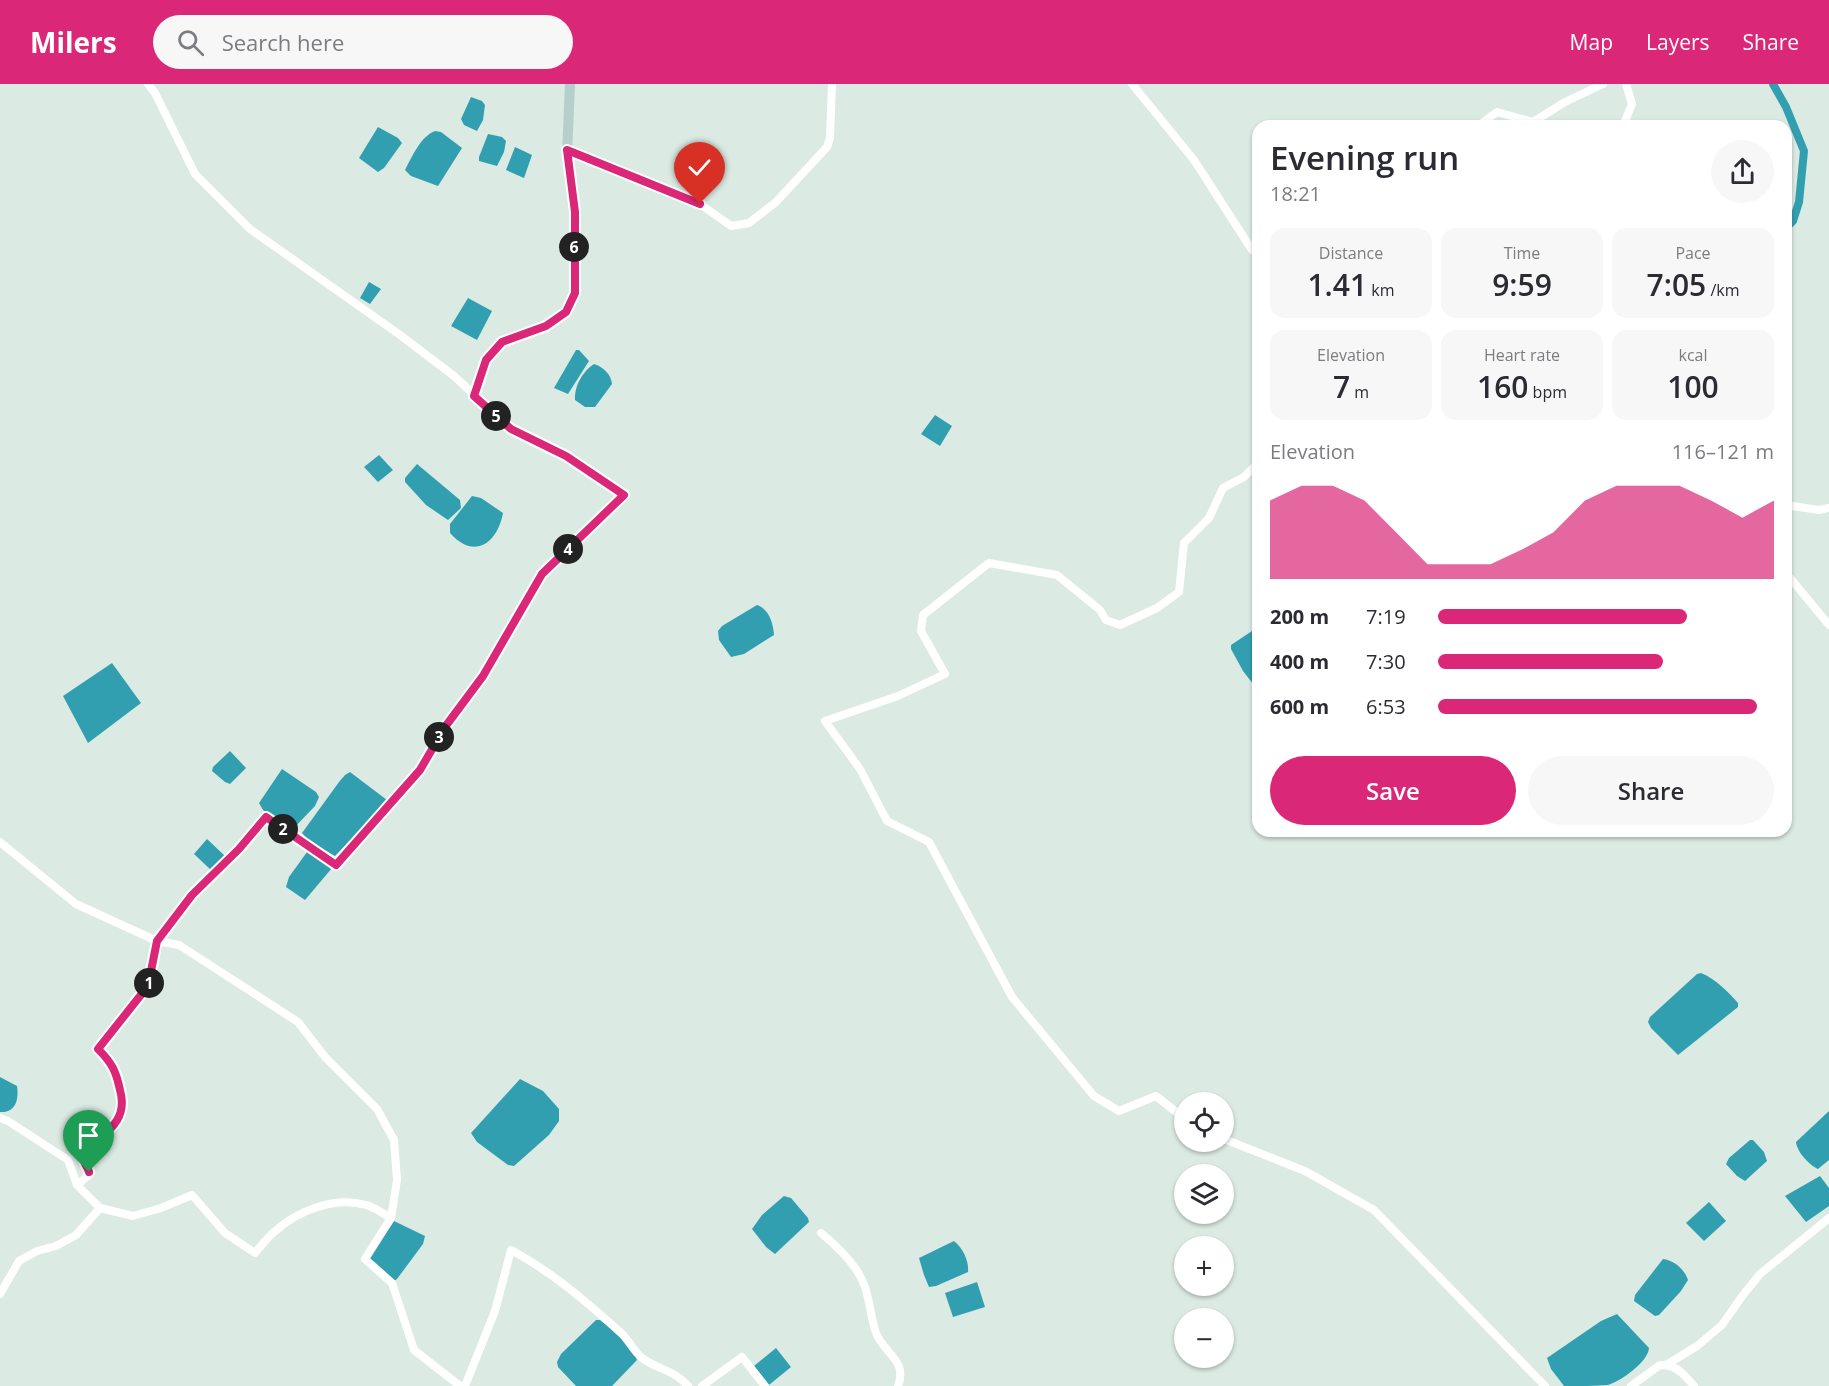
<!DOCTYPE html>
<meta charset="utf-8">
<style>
body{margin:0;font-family:"Open Sans",sans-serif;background:#f7f7f7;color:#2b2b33;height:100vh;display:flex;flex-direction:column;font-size:22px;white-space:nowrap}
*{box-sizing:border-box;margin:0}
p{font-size:20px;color:#7c7c81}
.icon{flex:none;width:33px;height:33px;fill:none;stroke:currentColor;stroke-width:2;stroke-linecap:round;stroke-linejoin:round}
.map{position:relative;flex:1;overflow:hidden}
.side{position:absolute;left:1252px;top:36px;width:540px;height:717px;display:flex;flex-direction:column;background:#fff;border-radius:18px;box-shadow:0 2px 4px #0004}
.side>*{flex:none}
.controls{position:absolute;left:1174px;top:1008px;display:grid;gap:12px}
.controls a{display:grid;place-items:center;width:60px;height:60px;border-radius:50%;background:#fff;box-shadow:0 2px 4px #0004;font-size:30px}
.pin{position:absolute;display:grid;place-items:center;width:51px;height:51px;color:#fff;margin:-62px -26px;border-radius:50% 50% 50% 0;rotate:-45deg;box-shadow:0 0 6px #0007}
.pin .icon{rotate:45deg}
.km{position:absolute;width:30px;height:30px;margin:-15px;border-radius:50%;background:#222;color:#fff;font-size:16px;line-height:30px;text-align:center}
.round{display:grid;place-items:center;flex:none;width:63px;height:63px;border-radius:32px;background:#f7f7f7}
.headline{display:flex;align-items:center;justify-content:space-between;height:102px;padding:0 18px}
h1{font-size:33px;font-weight:600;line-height:45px}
.figures{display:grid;grid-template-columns:repeat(3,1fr);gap:9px;height:102px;padding:6px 18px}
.figures div{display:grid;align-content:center;border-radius:15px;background:#f7f7f7;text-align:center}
.figures b{font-size:30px;font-weight:600}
.figures small{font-size:16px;font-weight:400}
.figures p{font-size:16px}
.chart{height:168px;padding:12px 18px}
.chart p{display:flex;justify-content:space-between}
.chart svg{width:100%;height:108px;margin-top:6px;fill:#db2777;opacity:.7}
.button{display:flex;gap:12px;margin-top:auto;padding:12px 18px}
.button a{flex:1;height:69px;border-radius:36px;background:#db2777;color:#fff;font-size:24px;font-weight:600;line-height:69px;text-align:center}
.button a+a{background:#f7f7f7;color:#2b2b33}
ul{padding:0 18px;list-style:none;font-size:20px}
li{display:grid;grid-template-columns:96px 72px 1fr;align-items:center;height:45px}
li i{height:15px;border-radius:8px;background:#db2777}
header{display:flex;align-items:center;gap:36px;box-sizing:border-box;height:84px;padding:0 30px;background:#db2777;color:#fff}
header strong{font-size:28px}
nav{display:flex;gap:33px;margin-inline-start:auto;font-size:21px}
.search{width:420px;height:54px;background:#f7f7f7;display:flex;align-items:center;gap:15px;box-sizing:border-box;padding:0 21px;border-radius:33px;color:#7c7c81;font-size:22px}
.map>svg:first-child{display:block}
.water{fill:#329fb0}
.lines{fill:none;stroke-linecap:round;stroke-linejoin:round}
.canal{stroke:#329fb0;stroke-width:8}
.street{stroke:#fff;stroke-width:8}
.secondary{stroke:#b4cfcc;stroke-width:10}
.route-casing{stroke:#fff;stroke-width:12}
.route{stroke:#db2777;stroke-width:8}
</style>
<header>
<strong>Milers</strong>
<div class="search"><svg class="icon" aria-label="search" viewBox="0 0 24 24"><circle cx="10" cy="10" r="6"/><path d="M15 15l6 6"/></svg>Search here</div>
<nav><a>Map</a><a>Layers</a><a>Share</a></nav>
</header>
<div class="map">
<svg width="1829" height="1302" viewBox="0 0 1829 1302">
<rect width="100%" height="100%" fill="#dbeae3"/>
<g class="water">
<polygon points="471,13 482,17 485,21 483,36 477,47 464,41 461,35"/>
<polygon points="378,43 398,54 402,59 384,84 378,88 359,74"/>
<path d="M435 47 441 48 462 64 438 102 411 92 405 86C412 73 420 53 435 47Z"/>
<polygon points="488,50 502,53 506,57 504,68 497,82 479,77 479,73"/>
<polygon points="515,63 532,71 524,94 506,86"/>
<polygon points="369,198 381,205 370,220 360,214"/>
<polygon points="468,214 492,227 477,256 451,242"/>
<polygon points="576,266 579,266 589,277 568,310 554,304"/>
<path d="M594 280C603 283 611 290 612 300L595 323H585L575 316C574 302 583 287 594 280Z"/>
<polygon points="935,331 952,342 940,362 921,350"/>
<polygon points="379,371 393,386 378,398 364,383"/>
<polygon points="417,380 460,416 461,424 448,436 426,421 405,398 405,394"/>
<path d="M472 412 481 414 503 429C497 460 474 476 450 449V440Z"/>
<path d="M757 521C769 525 773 539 774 551L744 570 731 573 719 556 718 547 722 542Z"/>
<polygon points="1258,543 1258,605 1257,605 1243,587 1231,565 1231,561"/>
<polygon points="112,579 141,619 88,659 63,612"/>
<polygon points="230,667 246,684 230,700 225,698 212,687 213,683"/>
<polygon points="282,685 316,708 319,713 315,722 291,747 263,726 259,719"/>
<polygon points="350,688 387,716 385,720 335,772 309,757 302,749 339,698 345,691"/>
<polygon points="207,755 225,772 225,774 212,787 194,770"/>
<path d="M307 768C316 769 327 777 332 784L305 816 286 803 289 793Z"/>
<path d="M1701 889C1716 895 1728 908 1738 919V923L1678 971 1651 944 1648 938 1650 933 1697 890Z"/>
<path d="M0 993 17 1002C19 1015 16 1029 0 1028Z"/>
<polygon points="520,995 543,1007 559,1025 559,1037 549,1051 514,1082 508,1081 477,1058 471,1049"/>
<path d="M1829 1027V1076L1818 1085C1809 1081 1797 1068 1796 1058Z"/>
<polygon points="1750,1056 1753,1056 1764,1068 1767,1077 1745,1097 1737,1092 1726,1080 1729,1074"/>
<polygon points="1820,1092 1829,1104 1829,1122 1806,1138 1785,1112"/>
<polygon points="784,1112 791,1114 808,1134 809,1138 775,1170 766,1163 752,1145 762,1131"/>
<polygon points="1709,1118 1726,1137 1704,1157 1686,1139"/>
<polygon points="394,1137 425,1152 423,1160 397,1195 394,1197 368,1174"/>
<path d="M954 1157C963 1164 969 1177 968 1188L936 1202 929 1203 924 1191 919 1174Z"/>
<path d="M1663 1175C1674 1176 1685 1186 1688 1196L1681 1207 1659 1231 1655 1232 1634 1217 1635 1211Z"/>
<polygon points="977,1198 985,1223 953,1233 945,1209"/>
<path d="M1617 1230 1649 1264C1648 1278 1621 1297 1608 1301 1598 1302 1575 1302 1564 1302L1551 1285 1547 1274 1601 1237Z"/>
<path d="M596 1236H600C613 1246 632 1259 637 1276L612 1302H576L558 1283 557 1278 561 1270Z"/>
<polygon points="776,1264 791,1283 769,1301 754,1282"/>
</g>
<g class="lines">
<polyline class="canal" points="1773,0 1786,23 1804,67 1799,118 1793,137 1786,144"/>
<g class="street">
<polyline points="1132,0 1194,76 1252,166 1258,164"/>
<polyline points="1478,42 1497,28 1533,38 1565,18 1603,0"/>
<polyline points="1623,42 1632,20 1626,0"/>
<polyline points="567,66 700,120 731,142 749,139 776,118 827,63 830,54 832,0"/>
<polyline points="1786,421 1819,426 1829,424"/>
<polyline points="1786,489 1829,541"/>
<polyline points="0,758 76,820 157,857 179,861 298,938 325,973 377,1025 394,1056 397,1096 391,1134 365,1175 392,1199 414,1266 460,1302"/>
<polyline points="0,1034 8,1037 68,1076 77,1101"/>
<polyline points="1185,1035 1156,1012 1119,1027 1094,1012 1012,913 929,758 887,737 860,685 825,637 898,612 945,590 921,547 923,531 989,479 1057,491 1100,526 1106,536 1120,541 1157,524 1179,508 1184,459 1209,434 1223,404 1244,393 1258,379"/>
<polyline points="1224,1055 1305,1087 1374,1126 1545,1302"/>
<path d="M100 1124 133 1132 161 1124 192 1111 225 1149 255 1169C261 1162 267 1154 274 1148 297 1127 334 1112 366 1121 375 1123 383 1130 391 1134"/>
<path d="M821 1149C838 1163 858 1182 865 1203 870 1218 871 1235 876 1249 884 1270 908 1276 898 1302"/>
<path d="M0 1210 19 1177 37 1167 56 1162 76 1151 100 1124 77 1101 89 1091 88 1084 84 1077C87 1047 134 1050 119 1001 114 985 110 978 98 965L148 902 157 857 192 811 239 765 266 733 336 781 420 686 445 643 483 592 542 490 624 411 566 372 511 345 454 292 400 251 250 145 195 90 155 9 148 0"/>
<polyline points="1666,1281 1697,1262 1722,1241 1743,1211 1760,1190 1829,1134"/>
<path d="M465 1302 495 1227 511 1166C552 1188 587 1218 621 1249 629 1256 633 1267 642 1274 658 1286 673 1285 688 1302"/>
<polyline points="702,1302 742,1273 765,1302"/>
<path d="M1631 1302 1660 1281C1677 1281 1684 1290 1694 1302"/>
</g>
<polyline class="secondary" points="474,312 486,276 502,258 546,242 566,228 575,209 575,127 567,71 570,0"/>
</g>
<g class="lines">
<g class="route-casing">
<path id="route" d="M89 1088C88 1084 84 1080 84 1075 83 1055 132 1048 120 1006 116 987 112 979 98 965L148 902 157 857 192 811 239 765 266 733 336 781 420 686 445 643 483 592 542 490 624 411 566 372 511 345 474 312 486 276 502 258 546 242 566 228 575 209V128L567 66 700 120"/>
</g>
<use href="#route" class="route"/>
</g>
</svg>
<div class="controls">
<a><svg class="icon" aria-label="locate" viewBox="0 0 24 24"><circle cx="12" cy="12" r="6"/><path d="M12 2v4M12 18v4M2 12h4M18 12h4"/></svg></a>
<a><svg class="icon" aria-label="layers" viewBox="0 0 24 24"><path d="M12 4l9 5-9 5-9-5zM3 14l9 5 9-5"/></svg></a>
<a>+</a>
<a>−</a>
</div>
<div class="pin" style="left:89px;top:1088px;background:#1e9e55"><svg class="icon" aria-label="arrive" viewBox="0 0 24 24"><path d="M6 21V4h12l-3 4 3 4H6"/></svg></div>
<div class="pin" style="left:700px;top:120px;background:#d93025"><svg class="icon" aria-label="check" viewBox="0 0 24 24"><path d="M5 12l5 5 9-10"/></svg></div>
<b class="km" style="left:149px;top:899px">1</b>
<b class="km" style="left:283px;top:745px">2</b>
<b class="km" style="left:439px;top:653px">3</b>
<b class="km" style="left:568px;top:465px">4</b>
<b class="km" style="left:496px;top:332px">5</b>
<b class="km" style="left:574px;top:163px">6</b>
<section class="side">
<div class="headline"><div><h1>Evening run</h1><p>18:21</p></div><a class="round"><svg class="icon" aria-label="share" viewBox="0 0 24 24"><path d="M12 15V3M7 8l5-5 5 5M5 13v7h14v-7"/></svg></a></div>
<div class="figures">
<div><p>Distance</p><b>1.41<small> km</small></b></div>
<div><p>Time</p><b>9:59</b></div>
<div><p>Pace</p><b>7:05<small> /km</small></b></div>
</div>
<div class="figures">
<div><p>Elevation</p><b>7<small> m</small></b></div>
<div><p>Heart rate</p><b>160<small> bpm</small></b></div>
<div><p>kcal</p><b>100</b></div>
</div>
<div class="chart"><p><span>Elevation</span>116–121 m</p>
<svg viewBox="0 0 160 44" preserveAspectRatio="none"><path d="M0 44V12L10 6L20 6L30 12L40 25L50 38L60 38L70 38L80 32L90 25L100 12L110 6L120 6L130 6L140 12L150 19L160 12V44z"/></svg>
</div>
<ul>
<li><b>200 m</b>7:19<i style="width:74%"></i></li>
<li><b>400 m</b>7:30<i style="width:67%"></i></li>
<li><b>600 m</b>6:53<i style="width:95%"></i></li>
</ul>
<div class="button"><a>Save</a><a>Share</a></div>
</section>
</div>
